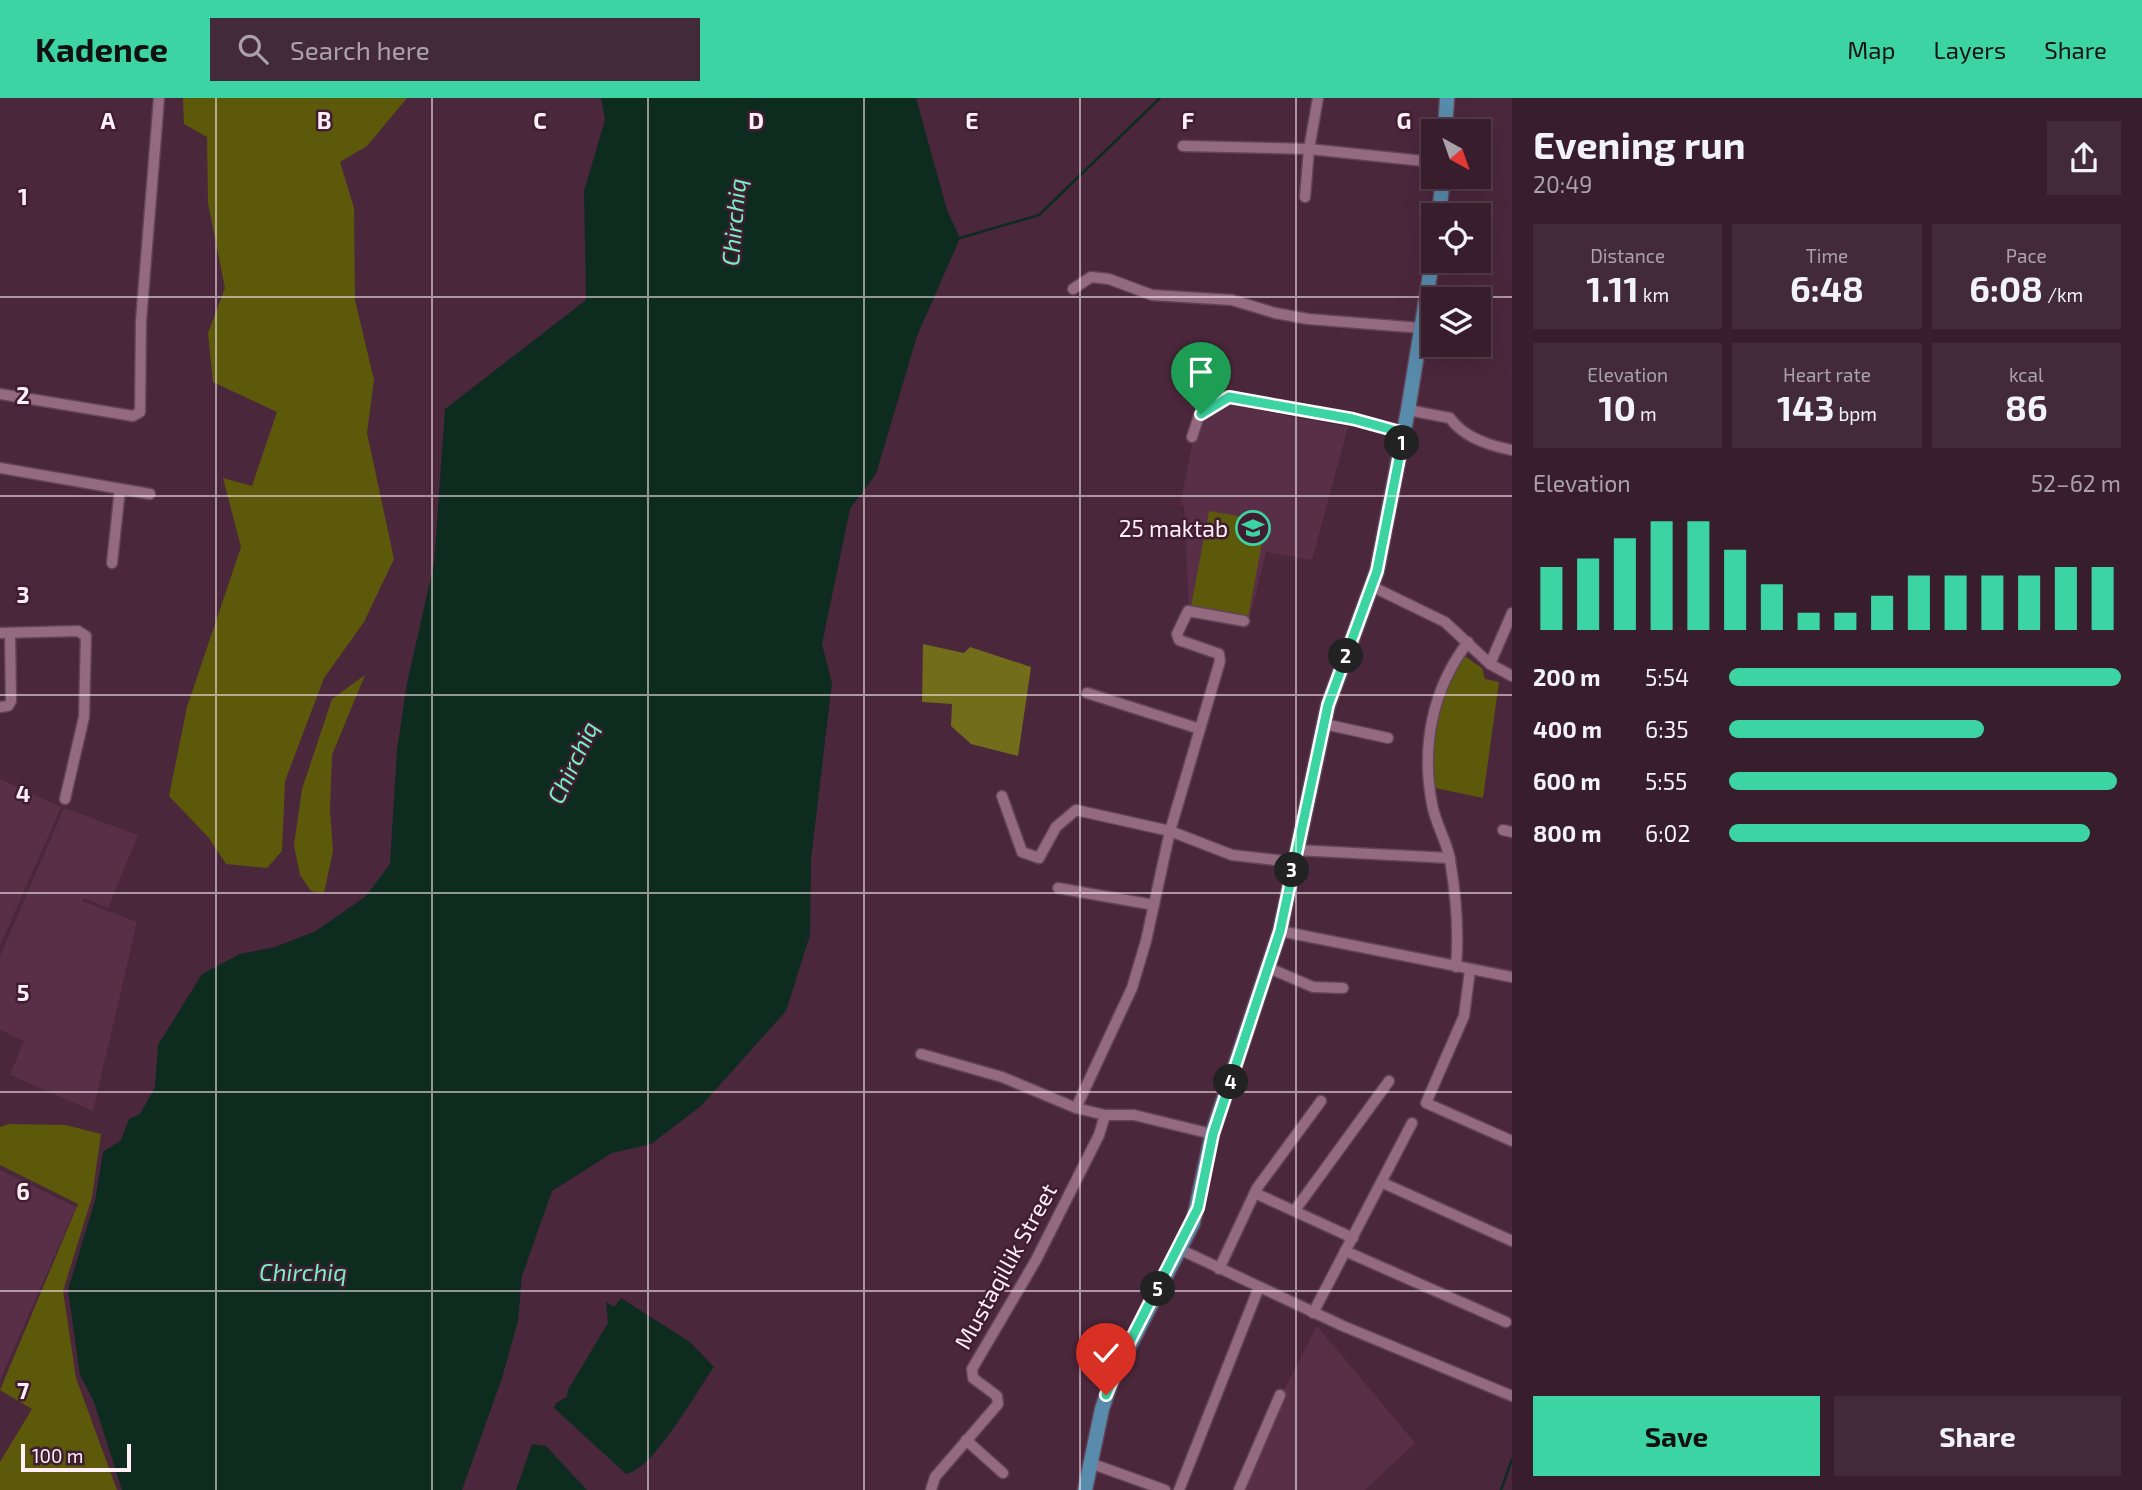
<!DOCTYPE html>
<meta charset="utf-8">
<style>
body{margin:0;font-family:"Exo 2",sans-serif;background:#432a38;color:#f1f3f6;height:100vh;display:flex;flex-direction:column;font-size:26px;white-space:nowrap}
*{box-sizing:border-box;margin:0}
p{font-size:23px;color:#aba2a9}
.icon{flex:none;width:38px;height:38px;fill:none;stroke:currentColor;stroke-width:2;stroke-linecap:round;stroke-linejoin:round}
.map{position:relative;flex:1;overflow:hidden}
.panel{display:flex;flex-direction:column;background:#381d2c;width:630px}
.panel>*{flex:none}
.needle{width:46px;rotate:140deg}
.tools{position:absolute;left:1421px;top:21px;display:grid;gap:14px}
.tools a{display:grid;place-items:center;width:70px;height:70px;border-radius:0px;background:#381d2c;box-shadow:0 7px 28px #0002,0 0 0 2px #523b48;font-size:35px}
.scale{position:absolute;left:21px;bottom:18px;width:110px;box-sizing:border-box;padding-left:7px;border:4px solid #fff0f7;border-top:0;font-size:19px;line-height:24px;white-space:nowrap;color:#fff0f7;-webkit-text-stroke:5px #401d30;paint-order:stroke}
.pin{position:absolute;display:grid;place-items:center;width:60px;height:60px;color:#fff;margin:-72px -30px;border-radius:50% 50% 50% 0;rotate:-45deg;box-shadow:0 0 7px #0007}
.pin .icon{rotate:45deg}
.km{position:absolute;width:35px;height:35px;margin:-18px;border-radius:50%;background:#222;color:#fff;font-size:19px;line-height:35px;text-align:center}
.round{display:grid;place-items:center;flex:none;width:74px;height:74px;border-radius:0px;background:#432a38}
.headline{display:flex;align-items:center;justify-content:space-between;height:119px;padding:0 21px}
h1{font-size:38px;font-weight:700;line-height:52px}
.stats{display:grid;grid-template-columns:repeat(3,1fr);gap:10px;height:119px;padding:7px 21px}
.stats div{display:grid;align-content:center;border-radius:0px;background:#432a38;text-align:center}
.stats b{font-size:35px;font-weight:700}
.stats small{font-size:19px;font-weight:400}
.stats p{font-size:19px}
.chart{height:196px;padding:14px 21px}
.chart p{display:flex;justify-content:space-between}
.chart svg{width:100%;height:126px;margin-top:7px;stroke:#3cd4a3;stroke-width:6}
.button{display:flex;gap:14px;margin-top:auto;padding:14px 21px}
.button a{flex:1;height:80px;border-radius:0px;background:#3cd4a3;color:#111;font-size:28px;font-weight:700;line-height:80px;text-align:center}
.button a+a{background:#432a38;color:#f1f3f6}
ul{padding:0 21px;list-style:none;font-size:23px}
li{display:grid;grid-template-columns:112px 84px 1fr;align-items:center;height:52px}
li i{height:18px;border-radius:9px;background:#3cd4a3}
header{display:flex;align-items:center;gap:42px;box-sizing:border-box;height:98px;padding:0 35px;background:#3cd4a3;color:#111}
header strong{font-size:33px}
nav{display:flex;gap:38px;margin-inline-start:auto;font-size:24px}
.search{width:490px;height:63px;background:#432a38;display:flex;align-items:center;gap:18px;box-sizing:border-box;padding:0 24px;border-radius:0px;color:#aba2a9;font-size:26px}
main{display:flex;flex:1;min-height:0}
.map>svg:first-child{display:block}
.built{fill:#592f47}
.green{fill:#5d590a}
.forest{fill:#716d1a}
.water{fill:#0e2b20}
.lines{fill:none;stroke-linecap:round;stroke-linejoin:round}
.stream{stroke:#0e2b20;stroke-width:2.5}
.minor-casing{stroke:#614455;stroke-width:13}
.major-casing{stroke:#614455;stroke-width:17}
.minor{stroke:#946a80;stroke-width:10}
.major{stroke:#588bac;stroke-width:14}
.route-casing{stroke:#fff;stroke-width:14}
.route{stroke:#3cd4a3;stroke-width:9}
.grid{fill:none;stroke:#fff0f7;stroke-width:2;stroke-opacity:0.55}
.labels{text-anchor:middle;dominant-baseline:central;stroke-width:5;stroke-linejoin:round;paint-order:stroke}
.poi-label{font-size:23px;fill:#fff0f7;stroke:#401d30;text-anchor:end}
.street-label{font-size:23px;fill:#fff0f7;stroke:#401d30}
.water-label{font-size:24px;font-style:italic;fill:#75f2c4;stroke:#401d30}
.grid-label{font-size:23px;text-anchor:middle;font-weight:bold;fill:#fff0f7;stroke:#401d30;stroke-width:5;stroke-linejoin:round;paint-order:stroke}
</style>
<header>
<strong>Kadence</strong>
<div class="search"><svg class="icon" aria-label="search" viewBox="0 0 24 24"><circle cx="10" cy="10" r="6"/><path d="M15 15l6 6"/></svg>Search here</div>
<nav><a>Map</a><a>Layers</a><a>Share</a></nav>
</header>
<main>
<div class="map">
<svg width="1512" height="1392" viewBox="0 0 1512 1392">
<rect width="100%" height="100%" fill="#4b273b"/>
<g class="built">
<polygon points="1225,306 1348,329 1312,462 1266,454 1249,522 1189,511 1184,407 1180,407 1197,324"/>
<polygon points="0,681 61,709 0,848"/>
<polygon points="64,710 138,737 108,810 84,800 82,803 137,824 93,1013 10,977 24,943 0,932 0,858"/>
<polygon points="0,1072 76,1109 0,1282"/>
<polygon points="1317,1228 1415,1345 1365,1392 1243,1392 1283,1294"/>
</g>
<g class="green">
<polygon points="183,0 407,0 367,48 340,64 354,110 355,202 374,282 367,335 394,461 364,524 324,580 285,683 282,753 267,770 226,766 208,739 169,698 187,609 241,449 223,380 252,388 277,314 213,284 208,235 225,190 208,105 207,39 184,26"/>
<polygon points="1209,413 1266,423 1248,520 1191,509"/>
<path d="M1463 557 1482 570 1485 581 1499 584 1483 700 1435 690C1428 653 1440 587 1463 557Z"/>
<polygon points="365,577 332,657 330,712 333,753 324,795 311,793 300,777 294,747 302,691 332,601"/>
<polygon points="9,1026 66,1027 101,1036 92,1099 63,1193 76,1280 117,1392 0,1392 0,1364 32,1311 0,1292 78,1106 0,1067 0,1029"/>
</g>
<polygon class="forest" points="923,546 964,555 970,549 1031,569 1018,658 971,646 951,628 952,606 922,604"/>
<g class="water">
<polygon points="601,0 916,0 947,112 960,140 917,238 876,376 850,411 822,546 832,585 811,761 810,837 786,913 701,1008 651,1046 612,1055 552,1093 522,1178 518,1223 502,1280 462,1392 122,1392 94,1304 80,1277 68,1192 95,1102 103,1054 121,1042 129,1021 140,1016 155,989 158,947 202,876 240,856 275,849 316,833 366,798 390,766 397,652 407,585 434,466 445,311 586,202 584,93 605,22"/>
<path d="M621 1200 690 1244 714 1269C696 1294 654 1371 626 1376L554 1310 556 1305 567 1299 568 1292 608 1225 606 1204 614 1209Z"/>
<polygon points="532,1346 546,1348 587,1392 516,1392"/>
</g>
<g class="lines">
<g class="stream">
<polyline points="960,140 1039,117 1160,0"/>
<polyline points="1501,1392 1512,1361"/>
</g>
<g class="minor-casing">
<g id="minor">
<polyline points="1183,48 1309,51 1433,64"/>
<polyline points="1305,99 1309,51 1318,0"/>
<polyline points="1073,191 1091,179 1109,181 1152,197 1232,202 1275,215 1308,221 1421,230"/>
<polyline points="0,296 133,318 140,314 141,223 159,0"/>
<path d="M1408 312 1450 320C1463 339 1491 348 1512 352"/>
<polyline points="1192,339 1199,318 1229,299 1353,321 1403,335"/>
<polyline points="0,370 150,396"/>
<polyline points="112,465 120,391"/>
<polyline points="1373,489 1445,524 1490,566 1512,578"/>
<polyline points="0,535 78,533 86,538 84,619 65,701"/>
<polyline points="1490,566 1512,515"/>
<polyline points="1087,595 1200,631"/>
<polyline points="0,609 8,608 11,603 10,535"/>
<polyline points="1324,626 1388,640"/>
<polyline points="1002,698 1022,754 1039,760 1056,729 1076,712 1170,733 1232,757 1293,764"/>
<polyline points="1503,732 1512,734"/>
<polyline points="1296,752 1450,760"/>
<polyline points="1058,790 1154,807"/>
<polyline points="1280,833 1512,879"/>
<path d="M1456 869C1459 834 1456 797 1450 762 1447 743 1435 725 1432 706 1421 649 1432 591 1468 544"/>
<polyline points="1269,870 1313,889 1343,890"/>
<polyline points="1470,872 1464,918 1426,1005 1512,1043"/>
<polyline points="921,956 1002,979 1076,1010 1105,1017 1134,1017 1212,1036"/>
<polyline points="1076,1010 1132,890 1146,843 1170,733 1220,563 1219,556 1179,542 1177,536 1188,513 1244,523"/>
<polyline points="1383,1085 1512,1143"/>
<polyline points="1257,1096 1353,1140"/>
<polyline points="1295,1112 1389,983"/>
<polyline points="1179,1151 1343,1228 1512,1298"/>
<polyline points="1345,1153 1506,1224"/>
<polyline points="1219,1171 1257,1090 1321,1003"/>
<polyline points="1313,1215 1412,1025"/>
<polyline points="966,1342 1003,1375"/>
<polyline points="1090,1365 1165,1392"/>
<polyline points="931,1392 935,1379 998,1306 997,1298 973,1280 972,1271 1036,1162 1099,1037 1105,1017"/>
<polyline points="1179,1392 1259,1189"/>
<polyline points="1239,1392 1280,1297"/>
</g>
</g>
<g class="major-casing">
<g id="major">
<polyline points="1445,33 1447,0"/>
<polyline points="1439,117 1443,79"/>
<polyline points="1085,1392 1102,1311 1111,1284 1193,1125 1212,1036 1280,833 1328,607 1377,473 1408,312 1433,158"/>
</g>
</g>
<use href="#minor" class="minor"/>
<use href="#major" class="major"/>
</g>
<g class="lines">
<g class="route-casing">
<polyline id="route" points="1106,1297 1122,1259 1198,1110 1213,1036 1280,833 1328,607 1377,473 1404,335 1353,321 1229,299 1201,316"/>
</g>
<use href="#route" class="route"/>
</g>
<path class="grid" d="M216 0V1392M432 0V1392M648 0V1392M864 0V1392M1080 0V1392M1296 0V1392M0 199H1512M0 398H1512M0 597H1512M0 795H1512M0 994H1512M0 1193H1512"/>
<defs>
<g id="school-ring" transform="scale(1.75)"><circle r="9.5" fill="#401d30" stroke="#3cd4a3" stroke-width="1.5"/><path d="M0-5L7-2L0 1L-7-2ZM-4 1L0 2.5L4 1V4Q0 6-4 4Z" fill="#3cd4a3"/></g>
</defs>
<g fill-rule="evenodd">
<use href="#school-ring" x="1253" y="430"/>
</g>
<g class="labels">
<g class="poi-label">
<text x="1228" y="430">25 maktab</text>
</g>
<g class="street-label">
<text transform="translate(1005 1168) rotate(-61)">Mustaqillik Street</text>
</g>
<g class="water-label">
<text transform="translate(733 124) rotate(-85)">Chirchiq</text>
<text transform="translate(572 664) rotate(-65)">Chirchiq</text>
<text x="303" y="1173">Chirchiq</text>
</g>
</g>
<g class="grid-label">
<text x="108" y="31">A</text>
<text x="324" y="31">B</text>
<text x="540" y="31">C</text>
<text x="756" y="31">D</text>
<text x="972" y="31">E</text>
<text x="1188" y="31">F</text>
<text x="1404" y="31">G</text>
<text x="23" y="107">1</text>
<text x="23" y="306">2</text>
<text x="23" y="505">3</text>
<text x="23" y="704">4</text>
<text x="23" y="903">5</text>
<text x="23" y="1102">6</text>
<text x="23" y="1301">7</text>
</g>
</svg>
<div class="tools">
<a><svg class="needle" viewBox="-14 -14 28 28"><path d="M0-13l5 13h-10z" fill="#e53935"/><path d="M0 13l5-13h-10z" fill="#aba2a9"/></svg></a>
<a><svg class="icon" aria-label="locate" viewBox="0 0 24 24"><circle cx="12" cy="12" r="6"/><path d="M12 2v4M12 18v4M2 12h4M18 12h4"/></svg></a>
<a><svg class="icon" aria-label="layers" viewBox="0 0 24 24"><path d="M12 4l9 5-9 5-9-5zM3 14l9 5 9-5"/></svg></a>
</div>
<div class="scale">100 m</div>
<div class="pin" style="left:1201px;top:316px;background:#1e9e55"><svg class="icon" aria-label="arrive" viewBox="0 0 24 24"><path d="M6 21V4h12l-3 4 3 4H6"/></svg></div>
<div class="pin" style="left:1106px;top:1297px;background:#d93025"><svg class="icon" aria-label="check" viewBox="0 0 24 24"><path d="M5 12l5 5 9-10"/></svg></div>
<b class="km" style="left:1402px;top:345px">1</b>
<b class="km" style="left:1346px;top:558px">2</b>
<b class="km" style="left:1292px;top:772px">3</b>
<b class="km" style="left:1231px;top:984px">4</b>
<b class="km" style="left:1158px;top:1191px">5</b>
</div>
<section class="panel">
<div class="headline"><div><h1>Evening run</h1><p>20:49</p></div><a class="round"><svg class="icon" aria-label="share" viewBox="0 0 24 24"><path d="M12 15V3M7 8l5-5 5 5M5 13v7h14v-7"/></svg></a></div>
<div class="stats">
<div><p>Distance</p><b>1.11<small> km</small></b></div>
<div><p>Time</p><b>6:48</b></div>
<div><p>Pace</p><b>6:08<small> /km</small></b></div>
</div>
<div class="stats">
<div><p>Elevation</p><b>10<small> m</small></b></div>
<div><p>Heart rate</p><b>143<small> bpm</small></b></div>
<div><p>kcal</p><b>86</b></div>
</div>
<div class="chart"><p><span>Elevation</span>52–62 m</p>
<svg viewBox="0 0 160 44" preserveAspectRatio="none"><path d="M5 44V22M15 44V19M25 44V12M35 44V6M45 44V6M55 44V16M65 44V28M75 44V38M85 44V38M95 44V32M105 44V25M115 44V25M125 44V25M135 44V25M145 44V22M155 44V22"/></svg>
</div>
<ul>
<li><b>200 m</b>5:54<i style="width:100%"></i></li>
<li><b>400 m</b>6:35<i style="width:65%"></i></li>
<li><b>600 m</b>5:55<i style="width:99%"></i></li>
<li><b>800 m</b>6:02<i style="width:92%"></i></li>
</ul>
<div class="button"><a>Save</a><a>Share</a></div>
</section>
</main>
